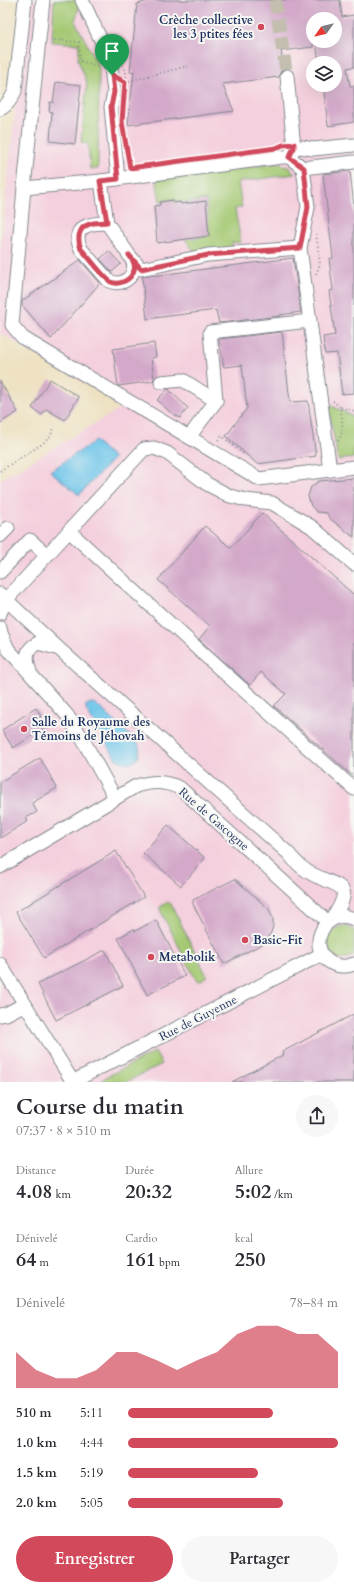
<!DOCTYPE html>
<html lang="fr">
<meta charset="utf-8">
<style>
body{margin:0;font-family:Cardo,serif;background:#f7f7f7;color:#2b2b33;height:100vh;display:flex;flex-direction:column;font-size:15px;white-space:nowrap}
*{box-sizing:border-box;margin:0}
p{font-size:13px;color:#7c7c81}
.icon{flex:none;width:22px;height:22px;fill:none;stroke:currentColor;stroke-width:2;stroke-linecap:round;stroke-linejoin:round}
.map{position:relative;height:1082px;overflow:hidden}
.details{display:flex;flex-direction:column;background:#fff;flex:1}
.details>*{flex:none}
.needle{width:26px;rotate:236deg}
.tools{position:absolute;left:306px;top:12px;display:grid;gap:8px}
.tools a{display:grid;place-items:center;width:36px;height:36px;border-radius:50%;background:#fff;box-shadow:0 4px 16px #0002;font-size:20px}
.pin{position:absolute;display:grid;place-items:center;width:34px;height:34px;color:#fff;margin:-41px -17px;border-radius:50% 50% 50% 0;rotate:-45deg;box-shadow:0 0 4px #0007}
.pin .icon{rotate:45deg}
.round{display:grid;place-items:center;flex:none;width:42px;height:42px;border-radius:21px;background:#f7f7f7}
.summary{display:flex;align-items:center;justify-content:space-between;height:68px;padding:0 16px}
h1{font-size:22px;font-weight:700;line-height:30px}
.metrics{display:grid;grid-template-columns:repeat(3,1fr);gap:6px;height:68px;padding:4px 16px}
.metrics div{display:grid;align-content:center}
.metrics b{font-size:20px;font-weight:700}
.metrics small{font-size:11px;font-weight:400}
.metrics p{font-size:11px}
.chart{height:112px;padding:8px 16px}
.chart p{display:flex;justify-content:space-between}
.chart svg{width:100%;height:72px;margin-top:4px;fill:#d1495b;opacity:.7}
.cta{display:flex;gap:8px;margin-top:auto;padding:8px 16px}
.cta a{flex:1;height:46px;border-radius:24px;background:#d1495b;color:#fff;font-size:16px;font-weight:700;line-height:46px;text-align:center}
.cta a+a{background:#f7f7f7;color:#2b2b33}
ul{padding:0 16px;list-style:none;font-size:13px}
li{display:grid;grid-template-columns:64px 48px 1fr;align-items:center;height:30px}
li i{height:10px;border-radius:5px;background:#d1495b}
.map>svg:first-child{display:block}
.built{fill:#f4cfdd;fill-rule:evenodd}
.green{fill:#a5c973;stroke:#607c68}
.water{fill:#6cc4e9;stroke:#447aa4}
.building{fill:#d3a8c9}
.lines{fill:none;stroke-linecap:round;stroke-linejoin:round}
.minor-tunnel{stroke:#c4beaf;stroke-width:13;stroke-dasharray:13 6;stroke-linecap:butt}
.minor-casing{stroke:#848890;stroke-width:15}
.path{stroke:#848890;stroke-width:2;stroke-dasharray:1 3;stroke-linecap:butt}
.minor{stroke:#fff;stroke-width:13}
.route-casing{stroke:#fff;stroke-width:8}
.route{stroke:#d1495b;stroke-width:5}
.poi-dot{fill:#d1495b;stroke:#f6f6f2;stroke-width:1.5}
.labels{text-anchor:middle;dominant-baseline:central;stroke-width:4;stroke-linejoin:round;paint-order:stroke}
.poi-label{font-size:12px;font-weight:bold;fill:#1b2f5e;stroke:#f6f6f2;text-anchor:start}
.street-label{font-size:12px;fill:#1b2f5e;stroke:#f6f6f2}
</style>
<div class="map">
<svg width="354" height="1082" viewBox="0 0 354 1082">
<rect width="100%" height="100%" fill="#f6f6f2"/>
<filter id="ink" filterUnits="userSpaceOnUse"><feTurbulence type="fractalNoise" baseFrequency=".025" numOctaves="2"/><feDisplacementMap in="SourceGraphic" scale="8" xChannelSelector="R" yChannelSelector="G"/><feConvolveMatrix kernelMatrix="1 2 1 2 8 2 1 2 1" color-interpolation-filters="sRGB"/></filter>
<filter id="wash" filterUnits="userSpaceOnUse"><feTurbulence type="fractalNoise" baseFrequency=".012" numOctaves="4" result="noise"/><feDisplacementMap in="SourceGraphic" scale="16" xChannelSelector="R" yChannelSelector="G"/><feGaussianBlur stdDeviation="0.9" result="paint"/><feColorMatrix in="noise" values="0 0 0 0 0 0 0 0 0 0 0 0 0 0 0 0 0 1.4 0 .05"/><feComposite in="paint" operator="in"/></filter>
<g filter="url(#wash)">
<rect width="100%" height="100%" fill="#eee2c3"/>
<path class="built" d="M27 0H354V554L352 553 354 555V1082H0V480L124 406 0 333V248ZM313 19H335V41H313ZM313 63H335V85H313Z"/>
<g class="green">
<polygon points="54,0 77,0 80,5 75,21 99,67 98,169 90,169 88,144 81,142 87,83 78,60 79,44 52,42"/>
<polygon points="278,163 290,168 295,174 238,182 242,207 235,209 241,242 232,243 232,251 198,256 185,239 209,236 206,200 182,203 181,202 174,202 173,199 160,201 156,180"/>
<polygon points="328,404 354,417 354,458 338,460"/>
<polygon points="168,902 171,904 207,976 200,981 196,980 160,910 160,907"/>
<path d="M341 926H346L354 930V955C331 970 313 935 341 926Z"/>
<polygon points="155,1052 162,1064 126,1082 100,1082 106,1077"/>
</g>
<g class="water">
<polygon points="95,441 114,458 79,495 50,471"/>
<path d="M91 703 96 704 138 743C144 761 130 768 116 759L86 710V705Z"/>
</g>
<g id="blocks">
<g class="building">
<polygon points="153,0 340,0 342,17 354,15 354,67 347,68 350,86 354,86 354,122 328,126 323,85 335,85 335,63 319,63 316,41 335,41 335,19 313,19 313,47 281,51 284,69 280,72 279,77 222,84 234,111 128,125 134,71 130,72 137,4"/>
<polygon points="56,82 81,85 75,144 50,141 52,112 49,111 50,102 53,103"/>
<polygon points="350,171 354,207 354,393 342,394 337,353 325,354 323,337 335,335 329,291 333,290 329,259 333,258 323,174"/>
<polygon points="173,200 173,203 180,202 181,204 206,201 209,236 157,243 154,206 160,205 160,202"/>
<polygon points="109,251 121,264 112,272 100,259"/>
<polygon points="293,258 301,312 280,315 280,316 219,323 216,310 147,319 142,277"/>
<polygon points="80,260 100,283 51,339 22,305 22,301"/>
<polygon points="282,332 290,402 308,401 316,456 257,464 226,436 247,408 242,365 224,367 219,339"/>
<polygon points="154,343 156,357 151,358 154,378 153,381 118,386 113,349"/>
<polygon points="50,379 79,397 65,420 46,409 42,415 32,408"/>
<polygon points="0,381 18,412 0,423"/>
<polygon points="168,389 188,408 180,418 170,412 157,400"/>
<polygon points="354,478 354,537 329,518 327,513 317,512 311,506 308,496 311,487 319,481"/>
<polygon points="262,513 354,595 354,777 274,706 286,694 261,672 250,685 199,639 210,626 158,580 205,526 231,548"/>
<polygon points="36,708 41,716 39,717 45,728 13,748 2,730"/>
<polygon points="40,758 57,788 32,803 37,812 26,818 28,821 0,838 0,782"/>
<polygon points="168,825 205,858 181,886 143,853"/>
<polygon points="116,851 144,897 44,958 16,912"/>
<polygon points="235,879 269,909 273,919 273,926 270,935 264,943 224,964 193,904 193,900"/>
<polygon points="156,920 185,976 147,995 118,938 134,929 135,931"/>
<polygon points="105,950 123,986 56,1020 38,984"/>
<polygon points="354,1014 354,1082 232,1082 283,1055 282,1052"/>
</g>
</g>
</g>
<g filter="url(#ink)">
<use href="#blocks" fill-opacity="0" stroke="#848890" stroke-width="1"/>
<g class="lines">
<polyline class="minor-tunnel" points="275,0 287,76"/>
<g class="minor-casing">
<g id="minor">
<polyline points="43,0 24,188 12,325 23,338 259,479 354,467"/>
<polyline points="82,0 110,59 114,92 111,107 118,179"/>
<polyline points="287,76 294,148 289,157"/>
<path d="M0 109C8 105 11 99 15 91L25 0"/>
<polyline points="294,148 302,147 313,149 354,145"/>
<polyline points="303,168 308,207 300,248 330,470"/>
<polyline points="101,181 107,223 129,255 141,269 208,255 300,248"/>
<polyline points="24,188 101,181 282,157 289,157 303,168 354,162"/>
<path d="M107 223C90 223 70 226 81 249L109 281C124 288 140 273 131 258"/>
<polyline points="161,382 183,380 216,401"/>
<polyline points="189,437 216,401 210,332 310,321"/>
<polyline points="69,531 144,449 154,448 167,453 207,484 230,496 246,500 272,503 312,527 354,564"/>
<polyline points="0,536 8,528"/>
<polyline points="0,572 30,540 47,555"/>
<path d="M0 594 58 648 288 853C295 862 303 870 314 875 341 888 354 884 333 918"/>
<polyline points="0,613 6,600 69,531 210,660 354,789"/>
<polyline points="0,628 1,633 8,649 67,715 82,738 115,798"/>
<path d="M30 672C26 659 24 650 38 643L56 648"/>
<path d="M0 867 136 786C153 781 164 781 180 788L328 922"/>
<path d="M354 919C324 906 304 950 333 964 340 967 347 967 354 964"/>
<polyline points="0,964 73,1082"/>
<polyline points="0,1015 6,1014 25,1004"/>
<polyline points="72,1082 322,954"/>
</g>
</g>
<g class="path">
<polyline points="51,40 79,42 80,61 92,64 99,67"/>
<polyline points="123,65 126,71 126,78"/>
<polyline points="125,82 188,66"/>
<polyline points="316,274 320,264 316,232"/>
<polyline points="333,401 340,407"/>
<polyline points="218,440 222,436 245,455"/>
<path d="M338 441C345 431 342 418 340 407L354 411"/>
<polyline points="0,471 42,444 51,436 53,428"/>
</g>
<use href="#minor" class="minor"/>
</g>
</g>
<g class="lines" filter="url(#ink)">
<g class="route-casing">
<path id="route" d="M112 75 125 82 122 122 130 168 276 148 283 145 294 144V148L289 157 304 168 308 207 300 248 208 255 141 269 129 255C132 259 136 265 134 270 132 279 120 286 111 282 104 278 88 256 81 249 77 239 78 227 90 224 95 222 101 223 107 222L100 181 118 179 111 107 114 92Z"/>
</g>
<use href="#route" class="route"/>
</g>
<g class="poi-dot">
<circle cx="261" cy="27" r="4"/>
<circle cx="24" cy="729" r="4"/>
<circle cx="245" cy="940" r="4"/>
<circle cx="151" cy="957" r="4"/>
</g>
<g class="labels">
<g class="poi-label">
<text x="253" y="20" text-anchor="end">Crèche collective<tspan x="253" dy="14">les 3 ptites fées</tspan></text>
<text x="32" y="722">Salle du Royaume des<tspan x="32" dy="14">Témoins de Jéhovah</tspan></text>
<text x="253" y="940">Basic-Fit</text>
<text x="159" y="957">Metabolik</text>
</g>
<g class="street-label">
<text transform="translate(214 819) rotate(41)">Rue de Gascogne</text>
<text transform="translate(198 1018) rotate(-27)">Rue de Guyenne</text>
</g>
</g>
</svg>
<div class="tools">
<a><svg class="needle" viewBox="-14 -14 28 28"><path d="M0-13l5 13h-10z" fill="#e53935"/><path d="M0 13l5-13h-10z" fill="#7c7c81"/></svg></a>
<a><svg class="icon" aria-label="layers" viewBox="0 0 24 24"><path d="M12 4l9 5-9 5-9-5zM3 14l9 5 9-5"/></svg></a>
</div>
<div class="pin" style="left:112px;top:75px;background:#1e9e55"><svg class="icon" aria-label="arrive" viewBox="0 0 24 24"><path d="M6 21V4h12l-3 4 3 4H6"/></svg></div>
</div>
<section class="details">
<div class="summary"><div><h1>Course du matin</h1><p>07:37 · 8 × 510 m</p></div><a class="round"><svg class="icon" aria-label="share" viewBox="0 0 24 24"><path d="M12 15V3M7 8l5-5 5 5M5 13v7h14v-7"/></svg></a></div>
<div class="metrics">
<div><p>Distance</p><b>4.08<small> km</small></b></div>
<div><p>Durée</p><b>20:32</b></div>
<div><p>Allure</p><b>5:02<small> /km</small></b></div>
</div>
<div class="metrics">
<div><p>Dénivelé</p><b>64<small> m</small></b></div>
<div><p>Cardio</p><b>161<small> bpm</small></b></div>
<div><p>kcal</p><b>250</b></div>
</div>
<div class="chart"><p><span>Dénivelé</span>78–84 m</p>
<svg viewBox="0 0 160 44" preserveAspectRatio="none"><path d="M0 44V22L10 33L20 38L30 38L40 33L50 22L60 22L70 27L80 33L90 27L100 22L110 11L120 6L130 6L140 11L150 11L160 22V44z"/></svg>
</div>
<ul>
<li><b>510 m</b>5:11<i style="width:69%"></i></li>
<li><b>1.0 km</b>4:44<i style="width:100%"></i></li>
<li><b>1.5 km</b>5:19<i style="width:62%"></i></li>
<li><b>2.0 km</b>5:05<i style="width:74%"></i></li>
</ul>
<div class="cta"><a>Enregistrer</a><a>Partager</a></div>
</section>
